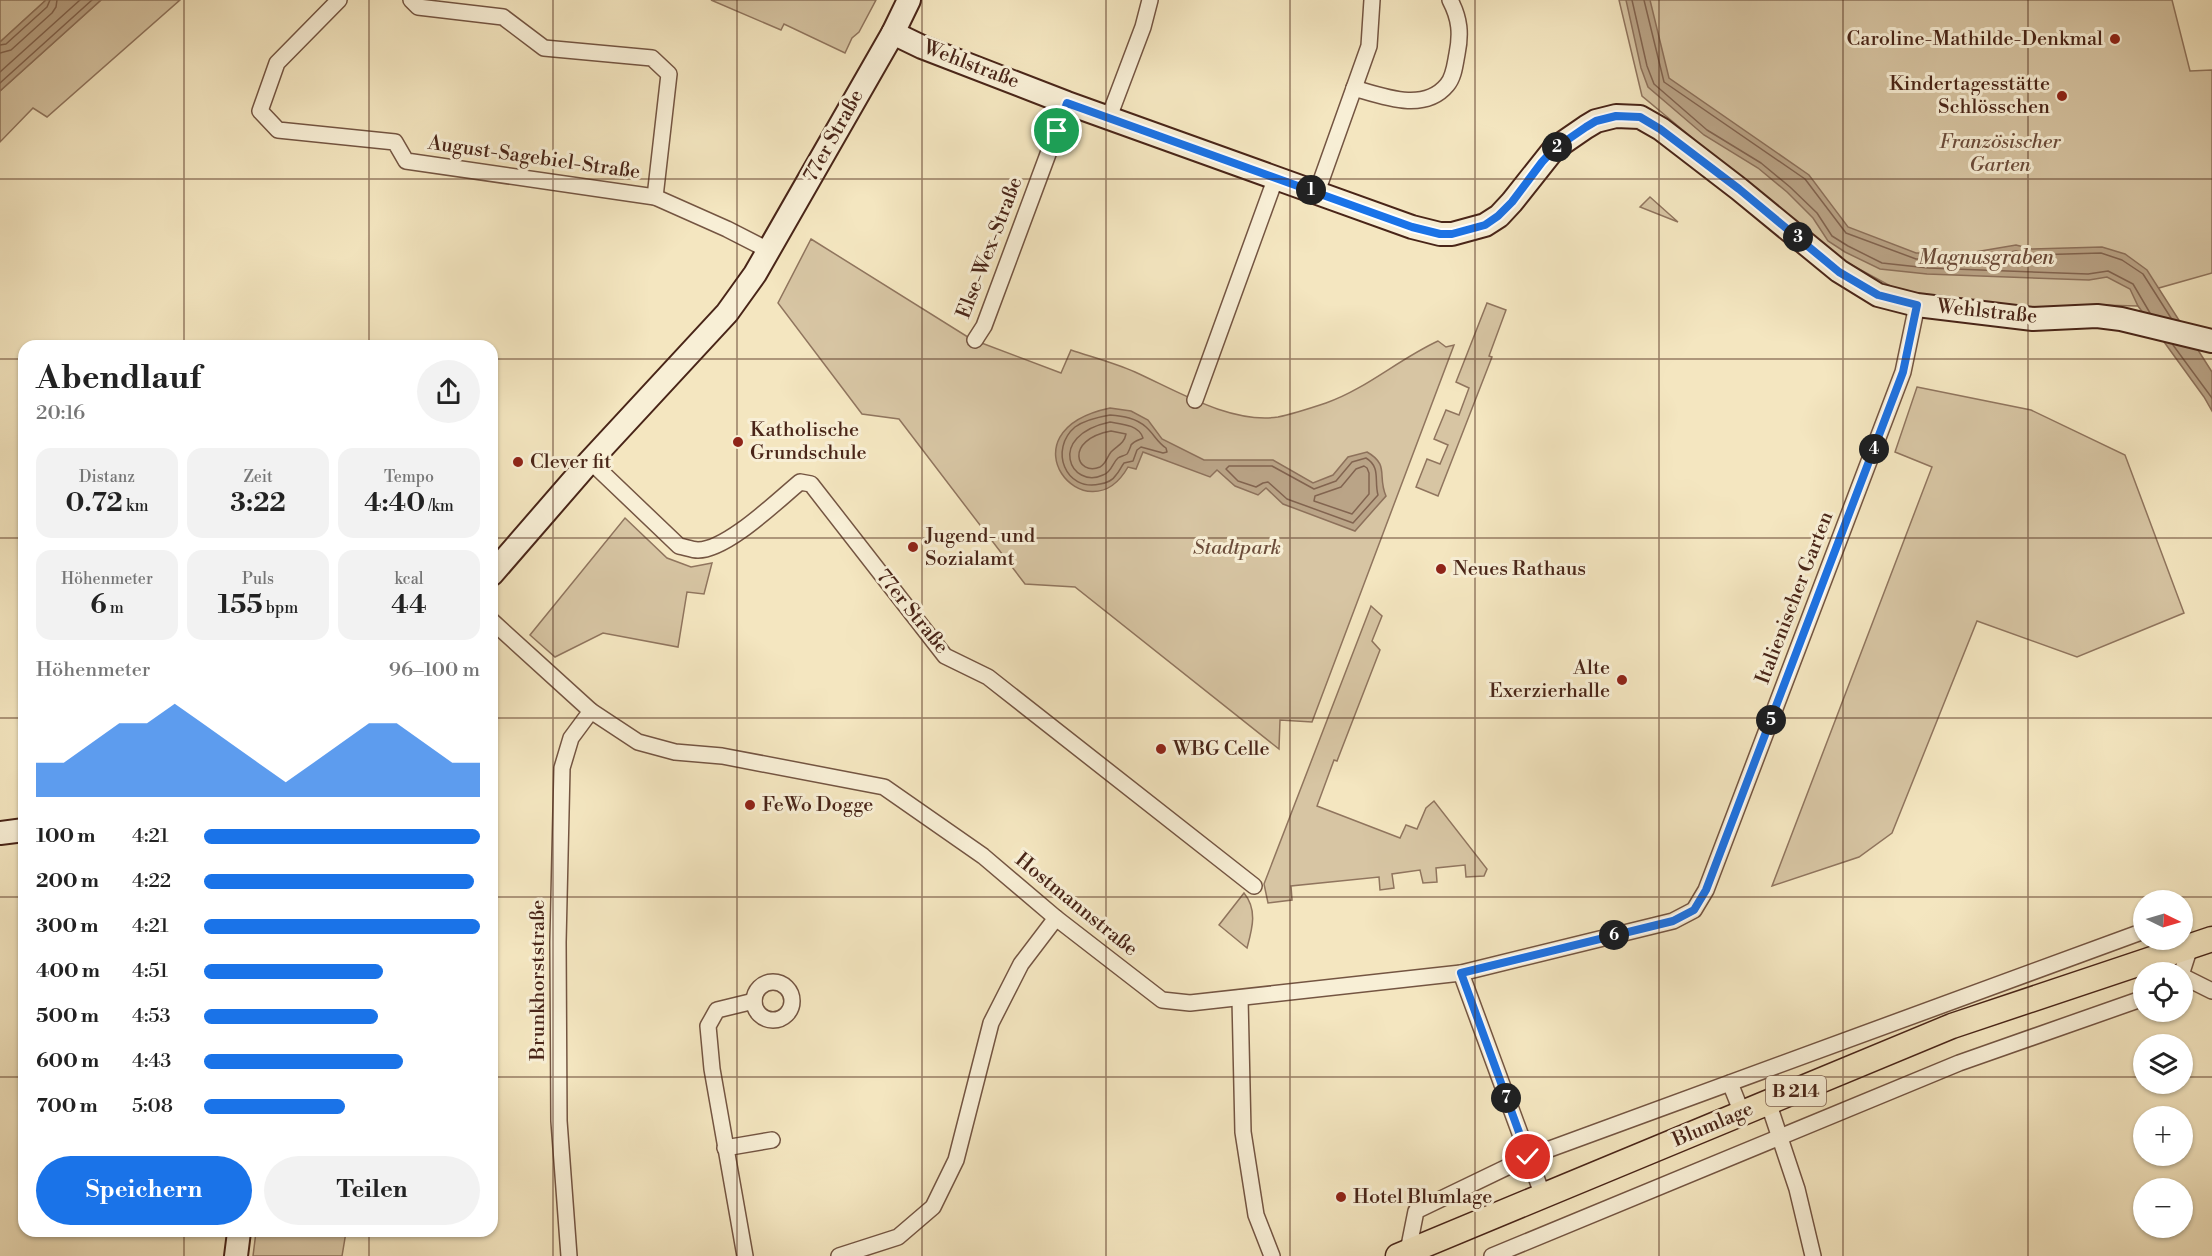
<!DOCTYPE html>
<html lang="de">
<meta charset="utf-8">
<style>
body{margin:0;font-family:"Libre Bodoni",serif;background:#f2f2f2;color:#222;height:100vh;display:flex;flex-direction:column;font-size:22px;white-space:nowrap}
*{box-sizing:border-box;margin:0}
p{font-size:20px;color:#767676}
.icon{flex:none;width:33px;height:33px;fill:none;stroke:currentColor;stroke-width:2;stroke-linecap:round;stroke-linejoin:round}
.map{position:relative;flex:1;overflow:hidden}
.drawer{position:absolute;left:18px;top:340px;width:480px;height:897px;display:flex;flex-direction:column;background:#fff;border-radius:18px;box-shadow:0 2px 4px #0004}
.drawer>*{flex:none}
.needle{width:39px;rotate:95deg}
.tools{position:absolute;left:2133px;top:890px;display:grid;gap:12px}
.tools a{display:grid;place-items:center;width:60px;height:60px;border-radius:50%;background:#fff;box-shadow:0 2px 4px #0004;font-size:30px}
.pin{position:absolute;display:grid;place-items:center;width:51px;height:51px;color:#fff;margin:-26px;border:3px solid #fff;border-radius:50%;box-shadow:0 2px 6px #0007}
.km{position:absolute;width:30px;height:30px;margin:-15px;border-radius:50%;background:#222;color:#fff;font-size:16px;line-height:30px;text-align:center}
.round{display:grid;place-items:center;flex:none;width:63px;height:63px;border-radius:32px;background:#f2f2f2}
.summary{display:flex;align-items:center;justify-content:space-between;height:102px;padding:0 18px}
h1{font-size:33px;font-weight:700;line-height:45px}
.stats{display:grid;grid-template-columns:repeat(3,1fr);gap:9px;height:102px;padding:6px 18px}
.stats div{display:grid;align-content:center;border-radius:15px;background:#f2f2f2;text-align:center}
.stats b{font-size:26px;font-weight:700}
.stats small{font-size:16px;font-weight:400}
.stats p{font-size:16px}
.chart{height:168px;padding:12px 18px}
.chart p{display:flex;justify-content:space-between}
.chart svg{width:100%;height:108px;margin-top:6px;fill:#1a73e8;opacity:.7}
.action{display:flex;gap:12px;margin-top:auto;padding:12px 18px}
.action a{flex:1;height:69px;border-radius:36px;background:#1a73e8;color:#fff;font-size:24px;font-weight:700;line-height:69px;text-align:center}
.action a+a{background:#f2f2f2;color:#222}
ul{padding:0 18px;list-style:none;font-size:20px}
li{display:grid;grid-template-columns:96px 72px 1fr;align-items:center;height:45px}
li i{height:15px;border-radius:8px;background:#1a73e8}
.map>svg:first-child{display:block}
.green{fill:#d7c5a3;stroke:#90755e;stroke-width:1.5}
.water{fill:#baa487;stroke:#8d715b;stroke-width:1.5}
.lines{fill:none;stroke-linecap:round;stroke-linejoin:round}
.shore{stroke:#826450;stroke-width:1.5}
.street-casing{stroke:#745542;stroke-width:18}
.secondary-casing{stroke:#492518;stroke-width:26}
.primary-casing{stroke:#492518;stroke-width:27}
.street{stroke:#f8efd6;stroke-width:15}
.secondary{stroke:#f8efd6;stroke-width:22}
.primary{stroke:#f4e6c0;stroke-width:24}
.route-casing{stroke:#fff;stroke-width:12}
.route{stroke:#1a73e8;stroke-width:8}
.grid{fill:none;stroke:#492518;stroke-width:1.5;stroke-opacity:0.55}
.poi-dot{fill:#8f2418;stroke:#f8efd6;stroke-width:2}
.labels{text-anchor:middle;dominant-baseline:central;stroke-width:6;stroke-linejoin:round;paint-order:stroke}
.shield{fill:#f8efd6;stroke:#7e6251;stroke-width:1.5}
.shield-label{font-size:18px;font-weight:bold;fill:#492518}
.poi-label{font-size:20px;fill:#492518;stroke:#f8efd6;text-anchor:start}
.street-label{font-size:20px;fill:#492518;stroke:#f8efd6}
.park-label{font-size:20px;font-style:italic;fill:#6c4d3b;stroke:#f8efd6}
.water-label{font-size:21px;font-style:italic;fill:#6b4b39;stroke:#f8efd6}
</style>
<div class="map">
<svg width="2212" height="1256" viewBox="0 0 2212 1256">
<rect width="100%" height="100%" fill="#f4e6c0"/>
<filter id="stains"><feTurbulence type="fractalNoise" baseFrequency=".00333" numOctaves="4"/><feColorMatrix values="0 0 0 0 .2 0 0 0 0 .09 0 0 0 0 .02 0 0 0 .5 -.17"/></filter>
<radialGradient id="worn" r=".72"><stop offset=".6" stop-color="#630" stop-opacity="0"/><stop offset="1" stop-color="#630" stop-opacity=".3"/></radialGradient>
<g class="green">
<polygon points="0,0 46,0 0,42"/>
<polygon points="101,0 180,0 47,117 33,108 0,142 0,91"/>
<polygon points="711,0 876,0 859,32 852,38 845,53 784,24 781,30"/>
<polygon points="1619,0 2172,0 2190,71 2212,70 2212,273 2159,288 2151,302 2138,306 2100,305 2032,309 1920,302 1833,255 1642,96"/>
<polygon points="1650,197 1678,222 1640,207"/>
<path d="M811 239 971 339 1061 373 1071 350C1092 357 1115 363 1135 372 1177 391 1231 424 1278 417 1293 414 1311 408 1326 403 1366 389 1399 359 1438 341L1446 347 1454 345 1312 722 1280 720 1279 749 1075 587 1025 584 899 419 862 414 778 303Z"/>
<polygon points="1487,303 1506,310 1489,356 1492,357 1438,496 1416,487 1427,459 1440,464 1448,445 1434,439 1446,410 1459,415 1469,388 1456,382"/>
<polygon points="1917,387 2031,410 2125,455 2184,613 2077,657 1977,621 1892,833 1859,857 1772,886 1932,467 1895,452"/>
<polygon points="625,518 667,558 691,567 712,563 704,594 687,592 678,647 603,633 555,657 530,635"/>
<polygon points="1371,606 1382,616 1372,641 1380,650 1337,761 1334,760 1317,806 1400,838 1406,825 1417,829 1426,808 1434,801 1487,869 1484,876 1466,877 1465,865 1436,868 1437,882 1423,883 1420,870 1392,874 1394,888 1380,890 1379,877 1291,886 1292,900 1268,903 1264,884"/>
<path d="M1244 893C1258 910 1252 929 1247 948L1219 925Z"/>
<polygon points="256,1232 346,1232 342,1256 253,1256"/>
</g>
<g class="water">
<polygon points="46,0 101,0 0,91 0,42"/>
<polygon points="1626,0 1650,0 1669,78 1809,175 1848,227 1916,253 1969,253 2016,245 2032,249 2102,247 2125,254 2147,270 2212,372 2212,411 2204,397 2138,306 2130,289 2107,277 2089,280 1927,274 1880,269 1845,252 1828,241 1813,218 1787,192 1758,168 1704,135 1648,87 1641,68"/>
<path d="M1110 408 1131 411 1148 420 1162 439 1204 460H1273L1313 483 1333 475 1348 457 1367 452C1390 465 1377 476 1386 496L1355 531 1283 504 1266 488 1258 495 1235 486 1217 470 1210 477 1143 452 1136 469 1128 467C1087 539 998 432 1110 408Z"/>
</g>
<g class="lines">
<g class="shore">
<polyline points="1632,0 1647,66 1654,84 1707,130 1761,163 1790,187 1817,213 1832,236 1848,246 1882,263 1928,268 2088,274 2108,271 2133,284 2150,313"/>
<polyline points="1644,0 1664,82 1805,179 1846,233 1916,259 1970,259 2016,251 2032,255 2101,253 2122,260 2143,274 2171,318"/>
<polyline points="0,45 6,44 47,7 50,0"/>
<polyline points="0,53 11,50 52,13 56,7 57,0"/>
<polyline points="0,72 80,0"/>
<polyline points="0,83 92,0"/>
<polyline points="2173,345 2212,398"/>
<path d="M1110 415C1123 416 1136 418 1146 427 1154 434 1157 442 1166 448L1167 452 1163 453 1141 447 1137 450 1133 461 1124 463C1121 467 1119 472 1116 475 1113 480 1106 483 1100 484 1065 492 1049 449 1075 427 1085 420 1098 417 1110 415Z"/>
<path d="M1110 422C1122 424 1139 425 1143 438 1139 440 1134 441 1131 445 1131 446 1128 453 1127 454 1124 456 1121 456 1118 458 1112 463 1112 472 1103 475 1071 490 1045 436 1110 422Z"/>
<path d="M1111 431 1126 434C1124 444 1118 445 1111 452 1107 457 1106 464 1100 467 1077 477 1063 440 1111 431Z"/>
<path d="M1366 458C1381 467 1374 481 1378 495L1353 523 1287 499 1268 482 1263 483 1256 487 1238 481 1226 469 1229 466H1272L1314 489 1336 481 1352 462Z"/>
<polygon points="1364,466 1367,468 1369,473 1369,494 1352,514 1314,501 1315,496 1341,487 1356,469"/>
</g>
<g class="street-casing">
<g id="street">
<polyline points="339,0 277,63 260,111 278,130 395,142 406,161 655,197 727,229 768,250"/>
<polyline points="411,0 418,7 503,17 544,48 652,58 669,74 655,197"/>
<path d="M1354 88C1382 96 1424 113 1447 85 1454 77 1455 64 1457 54 1461 34 1460 19 1450 0"/>
<polyline points="1109,117 1143,27 1150,0"/>
<polyline points="1317,192 1369,46 1372,0"/>
<polyline points="975,340 984,326 1067,103"/>
<polyline points="1195,400 1276,177"/>
<path d="M590 461 679 546C685 547 692 550 698 550 727 550 777 501 800 482L811 484 945 656 988 677 1254 886"/>
<polyline points="492,621 591,711 638,742 675,752 722,756 884,787 983,856 1056,918 1162,1000 1190,1003 1461,973 1673,921 1694,910 1706,890 1903,372 1917,305"/>
<polyline points="2182,972 2190,947 2184,944"/>
<polyline points="1461,973 1543,1196"/>
<polyline points="2182,976 2212,991"/>
<circle cx="773" cy="1001" r="19"/>
<polyline points="1240,998 1243,1132 1256,1215 1272,1256"/>
<polyline points="1730,1083 1742,1113"/>
<polyline points="1768,1102 1797,1189 1813,1256"/>
<polyline points="725,1148 772,1140"/>
<polyline points="1413,1254 1408,1251 1416,1211 1528,1157 2144,931"/>
<polyline points="569,1256 559,1121 558,942 562,768 571,738 591,711"/>
<polyline points="745,1256 712,1069 708,1026 717,1010 754,1001"/>
<polyline points="839,1256 898,1237 933,1207 956,1160 991,1023 1021,964 1056,918"/>
<polyline points="1492,1256 1959,1063 2144,998"/>
</g>
</g>
<g class="secondary-casing">
<g id="secondary">
<polyline points="893,33 922,47 1067,103 1412,227 1440,234 1452,234 1485,225 1499,216 1512,202 1554,149 1586,127 1596,121 1616,116 1640,117 1661,129 1739,189 1839,271 1878,295 1917,305 2033,319 2097,316 2121,319 2212,341"/>
<polyline points="492,574 590,461 727,313 755,274 893,33 909,0"/>
<polyline points="0,833 24,830"/>
<polyline points="236,1256 239,1232"/>
</g>
</g>
<g class="primary-casing">
<polyline id="primary" points="1398,1256 1952,1026 2212,939"/>
</g>
<use href="#street" class="street"/>
<use href="#secondary" class="secondary"/>
<use href="#primary" class="primary"/>
</g>
<g class="lines">
<g class="route-casing">
<polyline id="route" points="1057,131 1067,103 1412,227 1440,234 1452,234 1485,225 1498,216 1512,202 1542,162 1554,149 1586,127 1596,121 1616,116 1640,117 1660,129 1739,189 1839,272 1878,295 1917,305 1903,372 1706,890 1694,910 1673,921 1461,973 1528,1157"/>
</g>
<use href="#route" class="route"/>
</g>
<path class="grid" d="M184 0V346M369 0V346M553 0V1256M737 0V1256M922 0V1256M1106 0V1256M1290 0V1256M1475 0V1256M1659 0V1256M1843 0V1256M2028 0V1256M0 179H2212M0 359H24M492 359H2212M0 538H24M492 538H2212M0 718H24M492 718H2212M0 897H24M492 897H2212M0 1077H24M492 1077H2144M2182 1077H2212M184 1232V1256M369 1232V1256"/>
<g class="poi-dot">
<circle cx="2115" cy="39" r="6"/>
<circle cx="2062" cy="96" r="6"/>
<circle cx="738" cy="442" r="6"/>
<circle cx="518" cy="462" r="6"/>
<circle cx="913" cy="547" r="6"/>
<circle cx="1441" cy="569" r="6"/>
<circle cx="1622" cy="680" r="6"/>
<circle cx="1161" cy="749" r="6"/>
<circle cx="750" cy="805" r="6"/>
<circle cx="1341" cy="1197" r="6"/>
</g>
<g class="labels">
<rect class="shield" x="1766" y="1076" width="60" height="30" rx="4.5"/>
<g class="shield-label">
<text x="1796" y="1091">B 214</text>
</g>
<g class="poi-label">
<text x="2103" y="39" text-anchor="end">Caroline-Mathilde-Denkmal</text>
<text x="2050" y="84" text-anchor="end">Kindertagesstätte<tspan x="2050" dy="23">Schlösschen</tspan></text>
<text x="750" y="430">Katholische<tspan x="750" dy="23">Grundschule</tspan></text>
<text x="530" y="462">Clever fit</text>
<text x="925" y="536">Jugend- und<tspan x="925" dy="23">Sozialamt</tspan></text>
<text x="1453" y="569">Neues Rathaus</text>
<text x="1610" y="668" text-anchor="end">Alte<tspan x="1610" dy="23">Exerzierhalle</tspan></text>
<text x="1173" y="749">WBG Celle</text>
<text x="762" y="805">FeWo Dogge</text>
<text x="1353" y="1197">Hotel Blumlage</text>
</g>
<g class="street-label">
<text transform="translate(971 65) rotate(21)">Wehlstraße</text>
<text transform="translate(834 136) rotate(-61)">77er Straße</text>
<text transform="translate(534 158) rotate(8)">August-Sagebiel-Straße</text>
<text transform="translate(990 248) rotate(-69)">Else-Wex-Straße</text>
<text transform="translate(1987 312) rotate(6)">Wehlstraße</text>
<text transform="translate(1795 598) rotate(-69)">Italienischer Garten</text>
<text transform="translate(912 612) rotate(51)">77er Straße</text>
<text transform="translate(1076 905) rotate(39)">Hostmannstraße</text>
<text transform="translate(538 980) rotate(-90)">Brunkhorststraße</text>
<text transform="translate(1713 1125) rotate(-23)">Blumlage</text>
</g>
<g class="park-label">
<text x="2000" y="142">Französischer<tspan x="2000" dy="23">Garten</tspan></text>
<text x="1237" y="548">Stadtpark</text>
</g>
<g class="water-label">
<text x="1986" y="258">Magnusgraben</text>
</g>
</g>
<rect width="100%" height="100%" filter="url(#stains)"/>
<rect width="100%" height="100%" fill="url(#worn)"/>
</svg>
<div class="tools">
<a><svg class="needle" viewBox="-14 -14 28 28"><path d="M0-13l5 13h-10z" fill="#e53935"/><path d="M0 13l5-13h-10z" fill="#767676"/></svg></a>
<a><svg class="icon" aria-label="locate" viewBox="0 0 24 24"><circle cx="12" cy="12" r="6"/><path d="M12 2v4M12 18v4M2 12h4M18 12h4"/></svg></a>
<a><svg class="icon" aria-label="layers" viewBox="0 0 24 24"><path d="M12 4l9 5-9 5-9-5zM3 14l9 5 9-5"/></svg></a>
<a>+</a>
<a>−</a>
</div>
<div class="pin" style="left:1057px;top:131px;background:#1e9e55"><svg class="icon" aria-label="arrive" viewBox="0 0 24 24"><path d="M6 21V4h12l-3 4 3 4H6"/></svg></div>
<div class="pin" style="left:1528px;top:1157px;background:#d93025"><svg class="icon" aria-label="check" viewBox="0 0 24 24"><path d="M5 12l5 5 9-10"/></svg></div>
<b class="km" style="left:1311px;top:190px">1</b>
<b class="km" style="left:1557px;top:147px">2</b>
<b class="km" style="left:1798px;top:237px">3</b>
<b class="km" style="left:1874px;top:449px">4</b>
<b class="km" style="left:1771px;top:720px">5</b>
<b class="km" style="left:1614px;top:935px">6</b>
<b class="km" style="left:1506px;top:1098px">7</b>
<section class="drawer">
<div class="summary"><div><h1>Abendlauf</h1><p>20:16</p></div><a class="round"><svg class="icon" aria-label="share" viewBox="0 0 24 24"><path d="M12 15V3M7 8l5-5 5 5M5 13v7h14v-7"/></svg></a></div>
<div class="stats">
<div><p>Distanz</p><b>0.72<small> km</small></b></div>
<div><p>Zeit</p><b>3:22</b></div>
<div><p>Tempo</p><b>4:40<small> /km</small></b></div>
</div>
<div class="stats">
<div><p>Höhenmeter</p><b>6<small> m</small></b></div>
<div><p>Puls</p><b>155<small> bpm</small></b></div>
<div><p>kcal</p><b>44</b></div>
</div>
<div class="chart"><p><span>Höhenmeter</span>96–100 m</p>
<svg viewBox="0 0 160 44" preserveAspectRatio="none"><path d="M0 44V30L10 30L20 22L30 14L40 14L50 6L60 14L70 22L80 30L90 38L100 30L110 22L120 14L130 14L140 22L150 30L160 30V44z"/></svg>
</div>
<ul>
<li><b>100 m</b>4:21<i style="width:100%"></i></li>
<li><b>200 m</b>4:22<i style="width:98%"></i></li>
<li><b>300 m</b>4:21<i style="width:100%"></i></li>
<li><b>400 m</b>4:51<i style="width:65%"></i></li>
<li><b>500 m</b>4:53<i style="width:63%"></i></li>
<li><b>600 m</b>4:43<i style="width:72%"></i></li>
<li><b>700 m</b>5:08<i style="width:51%"></i></li>
</ul>
<div class="action"><a>Speichern</a><a>Teilen</a></div>
</section>
</div>
